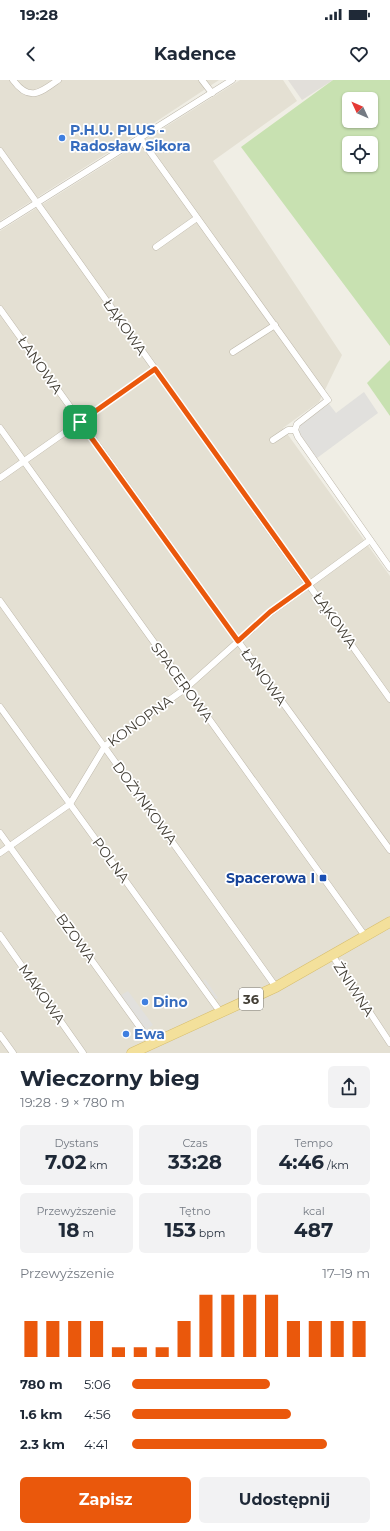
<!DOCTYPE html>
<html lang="pl">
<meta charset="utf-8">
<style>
body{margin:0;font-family:Montserrat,sans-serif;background:#f2f2f3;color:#1f2937;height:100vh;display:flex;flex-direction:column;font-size:15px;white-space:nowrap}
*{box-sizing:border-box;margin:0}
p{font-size:13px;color:#747a83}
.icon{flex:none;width:22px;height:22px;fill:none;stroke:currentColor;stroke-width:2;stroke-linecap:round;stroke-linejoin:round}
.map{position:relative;height:973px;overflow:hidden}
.drawer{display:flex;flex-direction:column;background:#fff;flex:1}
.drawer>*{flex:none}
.needle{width:26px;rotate:314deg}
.controls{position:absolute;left:342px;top:12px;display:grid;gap:8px}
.controls a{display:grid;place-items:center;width:36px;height:36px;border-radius:6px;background:#fff;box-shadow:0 1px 3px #0004;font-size:20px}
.pin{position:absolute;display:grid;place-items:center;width:34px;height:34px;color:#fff;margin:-17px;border-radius:8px;box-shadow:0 2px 6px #0006}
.round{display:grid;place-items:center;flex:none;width:42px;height:42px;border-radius:6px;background:#f2f2f3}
.summary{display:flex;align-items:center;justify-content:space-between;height:68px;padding:0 20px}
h1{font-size:22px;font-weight:700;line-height:30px}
.metrics{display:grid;grid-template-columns:repeat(3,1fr);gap:6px;height:68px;padding:4px 20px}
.metrics div{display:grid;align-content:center;border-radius:6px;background:#f2f2f3;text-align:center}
.metrics b{font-size:20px;font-weight:700}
.metrics small{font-size:11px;font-weight:400}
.metrics p{font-size:11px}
.chart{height:112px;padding:8px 20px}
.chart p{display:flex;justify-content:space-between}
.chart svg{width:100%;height:72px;margin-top:4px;stroke:#ea580c;stroke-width:6}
.action{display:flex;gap:8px;margin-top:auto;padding:8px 20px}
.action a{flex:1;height:46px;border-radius:6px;background:#ea580c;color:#fff;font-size:16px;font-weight:700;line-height:46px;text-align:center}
.action a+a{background:#f2f2f3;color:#1f2937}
ul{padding:0 20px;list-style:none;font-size:13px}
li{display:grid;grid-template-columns:64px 48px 1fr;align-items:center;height:30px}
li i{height:10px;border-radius:5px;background:#ea580c}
.status{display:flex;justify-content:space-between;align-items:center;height:28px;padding:0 20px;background:#fff;direction:ltr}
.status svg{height:11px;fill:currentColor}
header{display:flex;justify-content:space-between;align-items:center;height:52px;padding:0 20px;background:#fff;font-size:18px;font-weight:700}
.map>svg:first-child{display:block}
.residential{fill:#e4e0d3}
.industrial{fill:#e2dfda}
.green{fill:#c8e1b1;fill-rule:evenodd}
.parking{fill:#e1e0dd}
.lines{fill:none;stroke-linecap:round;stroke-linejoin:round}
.street-casing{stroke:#beb8ab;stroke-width:7}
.primary-casing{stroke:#d6bd6d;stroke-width:11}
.street{stroke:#fff;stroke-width:6}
.primary{stroke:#f3e09b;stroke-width:10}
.route-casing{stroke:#fff;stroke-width:8}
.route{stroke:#ea580c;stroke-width:5}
.shop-dot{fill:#3f7fe0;stroke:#fff;stroke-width:1.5}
.transit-dot{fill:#1a4fb4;stroke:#fff;stroke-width:1.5}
.labels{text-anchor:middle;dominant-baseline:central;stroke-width:3.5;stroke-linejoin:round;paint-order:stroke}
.shield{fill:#fff;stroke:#7b7872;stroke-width:1}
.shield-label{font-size:13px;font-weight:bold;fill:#423e35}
.shop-label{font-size:14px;font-weight:bold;fill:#366cbe;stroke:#fff;text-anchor:start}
.street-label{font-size:14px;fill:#423e35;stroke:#fff}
.transit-label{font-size:14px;font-weight:bold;fill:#164399;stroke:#fff;text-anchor:end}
</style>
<div class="status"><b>19:28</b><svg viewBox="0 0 49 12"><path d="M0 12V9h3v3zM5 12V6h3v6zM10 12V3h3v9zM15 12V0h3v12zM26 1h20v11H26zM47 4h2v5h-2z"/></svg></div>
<header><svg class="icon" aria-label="back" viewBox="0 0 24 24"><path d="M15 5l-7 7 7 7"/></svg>Kadence<svg class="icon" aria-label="heart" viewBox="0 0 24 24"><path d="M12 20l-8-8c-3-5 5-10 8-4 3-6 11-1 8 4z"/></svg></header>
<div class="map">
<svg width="390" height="973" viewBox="0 0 390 973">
<rect width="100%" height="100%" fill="#f0eee5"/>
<g class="residential">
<polygon points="0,0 219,0 142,51 0,141"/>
<polygon points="240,0 283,0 297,21 213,81 342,275 319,322 283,348 390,496 390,973 0,973 0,151"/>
</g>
<polygon class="industrial" points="288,0 333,0 302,20"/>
<g class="green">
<path d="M333 0H390V266L241 67ZM349 19H371V41H349ZM349 63H371V85H349Z"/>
<polygon points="390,280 390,336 367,303"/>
</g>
<g class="parking">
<polygon points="364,312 378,333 317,378 302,357 299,352 300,345 329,324 336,333"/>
<polygon points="205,899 218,918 216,919 203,901"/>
<polygon points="128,911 153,945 146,950 121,915"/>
</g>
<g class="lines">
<g class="street-casing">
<g id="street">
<path d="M13 0C29 22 40 13 58 0"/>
<polyline points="202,0 212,13"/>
<polyline points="140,58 328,320 297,344 295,350 298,357 390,488"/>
<polyline points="0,71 390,619"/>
<polyline points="0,146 232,0"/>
<polyline points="156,167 197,138"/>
<polyline points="0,229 238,561 390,770"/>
<polyline points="233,272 275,245"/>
<polyline points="0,348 365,856"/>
<polyline points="273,360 288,350 295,350"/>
<polyline points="0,398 155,289"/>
<polyline points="0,521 276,907"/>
<polyline points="0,627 221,933"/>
<polyline points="0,753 152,964"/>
<polyline points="0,773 70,724 105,666 186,608 270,533 370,460"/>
<polyline points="0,855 83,973"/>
<polyline points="332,875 390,963"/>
<polyline points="0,955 13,973"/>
</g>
</g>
<g class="primary-casing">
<polyline id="primary" points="132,973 276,907 390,842"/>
</g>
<use href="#street" class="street"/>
<use href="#primary" class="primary"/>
</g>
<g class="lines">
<g class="route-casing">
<polygon id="route" points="155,289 309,504 270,532 238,561 80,342"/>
</g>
<use href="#route" class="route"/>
</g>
<g class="shop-dot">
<circle cx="62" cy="58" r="4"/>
<circle cx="145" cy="922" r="4"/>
<circle cx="126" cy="954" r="4"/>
</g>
<rect class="transit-dot" x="319" y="794" width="8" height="8" rx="2"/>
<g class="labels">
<rect class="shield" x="239" y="908" width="24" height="22" rx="3"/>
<g class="shield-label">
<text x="251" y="919">36</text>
</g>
<g class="shop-label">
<text x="70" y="50">P.H.U. PLUS -<tspan x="70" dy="16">Radosław Sikora</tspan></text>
<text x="153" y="922">Dino</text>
<text x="134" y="954">Ewa</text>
</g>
<g class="street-label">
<text transform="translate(125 247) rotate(55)">ŁĄKOWA</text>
<text transform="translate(40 285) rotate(55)">ŁANOWA</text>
<text transform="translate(335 540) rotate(55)">ŁĄKOWA</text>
<text transform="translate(264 597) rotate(54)">ŁANOWA</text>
<text transform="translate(182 602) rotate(54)">SPACEROWA</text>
<text transform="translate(140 641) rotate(-36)">KONOPNA</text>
<text transform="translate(145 723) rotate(54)">DOŻYNKOWA</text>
<text transform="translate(111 780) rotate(54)">POLNA</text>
<text transform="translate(76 858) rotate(54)">BZOWA</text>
<text transform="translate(354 909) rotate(57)">ŻNIWNA</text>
<text transform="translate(42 914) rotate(55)">MAKOWA</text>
</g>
<g class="transit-label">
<text x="315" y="798">Spacerowa I</text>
</g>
</g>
</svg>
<div class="controls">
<a><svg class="needle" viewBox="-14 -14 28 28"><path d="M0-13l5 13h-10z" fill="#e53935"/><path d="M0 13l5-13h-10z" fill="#747a83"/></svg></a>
<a><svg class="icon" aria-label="locate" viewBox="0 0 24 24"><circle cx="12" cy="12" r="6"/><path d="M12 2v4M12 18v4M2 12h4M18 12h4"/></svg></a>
</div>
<div class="pin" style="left:80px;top:342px;background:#1e9e55"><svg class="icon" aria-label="arrive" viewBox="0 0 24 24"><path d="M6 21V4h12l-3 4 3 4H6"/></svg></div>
</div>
<section class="drawer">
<div class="summary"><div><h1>Wieczorny bieg</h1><p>19:28 · 9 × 780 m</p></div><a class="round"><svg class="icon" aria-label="share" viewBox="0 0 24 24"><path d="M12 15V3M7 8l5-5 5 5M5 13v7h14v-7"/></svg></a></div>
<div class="metrics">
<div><p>Dystans</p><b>7.02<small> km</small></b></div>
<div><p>Czas</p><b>33:28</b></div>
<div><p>Tempo</p><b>4:46<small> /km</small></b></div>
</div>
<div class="metrics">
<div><p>Przewyższenie</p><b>18<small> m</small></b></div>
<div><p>Tętno</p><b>153<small> bpm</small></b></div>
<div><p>kcal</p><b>487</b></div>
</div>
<div class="chart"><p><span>Przewyższenie</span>17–19 m</p>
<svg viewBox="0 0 160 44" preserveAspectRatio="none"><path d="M5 44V22M15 44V22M25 44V22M35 44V22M45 44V38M55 44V38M65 44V38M75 44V22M85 44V6M95 44V6M105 44V6M115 44V6M125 44V22M135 44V22M145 44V22M155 44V22"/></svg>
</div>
<ul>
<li><b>780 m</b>5:06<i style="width:58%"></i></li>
<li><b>1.6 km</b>4:56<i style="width:67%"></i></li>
<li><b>2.3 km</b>4:41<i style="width:82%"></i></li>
</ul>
<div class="action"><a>Zapisz</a><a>Udostępnij</a></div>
</section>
